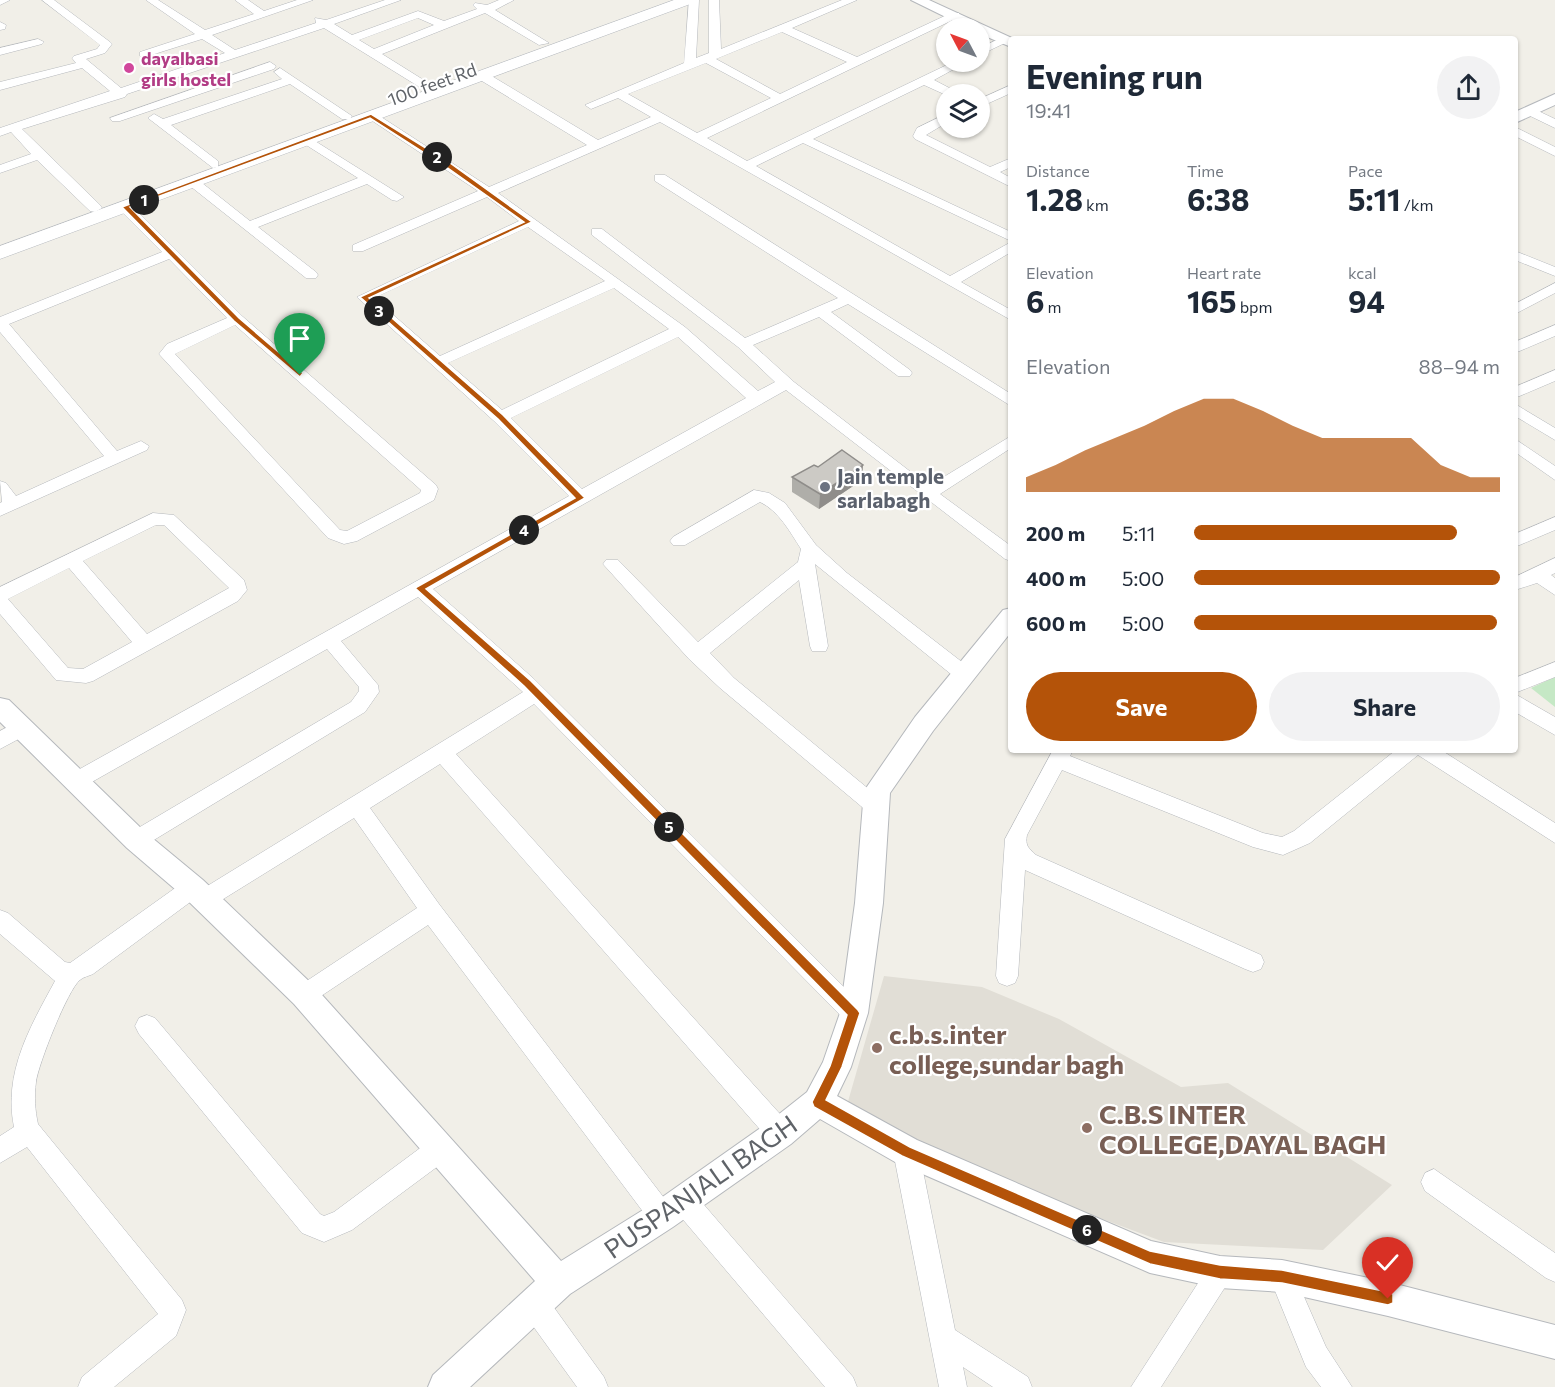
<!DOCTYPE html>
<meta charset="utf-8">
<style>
body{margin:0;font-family:Commissioner,sans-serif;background:#f2f2f3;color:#1f2937;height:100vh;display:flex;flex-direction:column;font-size:22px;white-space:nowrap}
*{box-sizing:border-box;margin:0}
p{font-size:20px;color:#747a83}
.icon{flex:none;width:33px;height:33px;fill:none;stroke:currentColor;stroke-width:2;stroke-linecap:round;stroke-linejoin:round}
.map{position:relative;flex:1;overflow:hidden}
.details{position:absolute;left:1008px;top:36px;width:510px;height:717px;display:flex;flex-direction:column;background:#fff;border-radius:6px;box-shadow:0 2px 4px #0004}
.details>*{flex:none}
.needle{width:39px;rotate:311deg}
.tools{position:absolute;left:936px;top:18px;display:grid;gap:12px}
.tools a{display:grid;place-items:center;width:54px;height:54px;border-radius:50%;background:#fff;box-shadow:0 2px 4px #0004;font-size:30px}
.pin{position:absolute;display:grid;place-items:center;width:51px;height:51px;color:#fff;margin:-62px -26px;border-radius:50% 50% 50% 0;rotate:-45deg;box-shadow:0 0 6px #0007}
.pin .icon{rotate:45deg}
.km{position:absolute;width:30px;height:30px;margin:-15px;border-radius:50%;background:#222;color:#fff;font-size:16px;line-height:30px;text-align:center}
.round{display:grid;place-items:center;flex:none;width:63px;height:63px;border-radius:32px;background:#f2f2f3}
.headline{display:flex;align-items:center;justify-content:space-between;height:102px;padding:0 18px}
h1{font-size:33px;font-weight:700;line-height:45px}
.stats{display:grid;grid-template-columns:repeat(3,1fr);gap:9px;height:102px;padding:6px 18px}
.stats div{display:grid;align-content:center}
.stats b{font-size:30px;font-weight:700}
.stats small{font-size:16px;font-weight:400}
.stats p{font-size:16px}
.chart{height:168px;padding:12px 18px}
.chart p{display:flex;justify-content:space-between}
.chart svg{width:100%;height:108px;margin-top:6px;fill:#b45309;opacity:.7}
.cta{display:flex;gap:12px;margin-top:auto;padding:12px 18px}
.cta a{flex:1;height:69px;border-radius:36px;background:#b45309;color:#fff;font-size:24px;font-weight:700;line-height:69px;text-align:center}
.cta a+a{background:#f2f2f3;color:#1f2937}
ul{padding:0 18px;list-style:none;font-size:20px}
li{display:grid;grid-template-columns:96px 72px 1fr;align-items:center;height:45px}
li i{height:15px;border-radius:8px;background:#b45309}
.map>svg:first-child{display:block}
.education{fill:#e1ded6}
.green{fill:#c5e8c5}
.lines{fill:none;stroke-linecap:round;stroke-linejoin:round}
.minor-casing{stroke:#b5b8bc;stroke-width:1}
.tertiary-casing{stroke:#b5b8bc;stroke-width:2}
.secondary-casing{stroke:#b6babf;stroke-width:1}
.minor{fill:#fff;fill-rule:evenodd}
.tertiary{fill:#fff;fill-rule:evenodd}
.secondary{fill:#fff;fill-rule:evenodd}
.wall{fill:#afaea9}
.shaded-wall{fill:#8f8d8a}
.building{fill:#cccac5;stroke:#8f8d8a;stroke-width:1.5}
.route{fill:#b45309;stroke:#fff;stroke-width:1.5}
.hotel-dot{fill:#d1479c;stroke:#fff;stroke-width:2}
.worship-dot{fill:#6b7280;stroke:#fff;stroke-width:2}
.education-dot{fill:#8d6e63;stroke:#fff;stroke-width:2}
.labels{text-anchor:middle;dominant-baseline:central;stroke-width:4.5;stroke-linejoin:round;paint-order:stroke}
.far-hotel-label{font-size:18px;font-weight:bold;fill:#b23c85;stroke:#fff;text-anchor:start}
.far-street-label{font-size:18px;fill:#5f6368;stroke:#fff}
.worship-label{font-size:21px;font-weight:bold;fill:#5b616d;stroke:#fff;text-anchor:start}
.near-education-label{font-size:26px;font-weight:bold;fill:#785e54;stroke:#fff;text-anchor:start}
.near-street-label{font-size:26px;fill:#5f6368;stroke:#fff}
</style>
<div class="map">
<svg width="1555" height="1387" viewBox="0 0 1555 1387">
<rect width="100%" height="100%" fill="#f1efe8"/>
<polygon class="education" points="884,976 982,987 1059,1019 1181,1087 1228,1083 1392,1185 1323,1250 1164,1242 1022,1189 901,1150 847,1105"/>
<polygon class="green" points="1555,677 1555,707 1531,688"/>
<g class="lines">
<g class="minor-casing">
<g id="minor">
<polygon points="0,0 10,0 0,5"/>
<path d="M42 0H54L110 42 112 44 105 53 86 59 121 88 225 53 202 39 148 56H140V52L195 34 146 0H158L205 30 254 14 235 0H248L264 11 297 0H313L212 35 235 50 316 23 315 18 326 20 385 0H401L334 24 352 35 418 11 444 21 477 9 473 5 475 3 487 5 499 0H514L495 10 549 43 539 45 485 13 382 54 430 84V90L426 91 324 28 127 94 125 97 22 129 100 205 102 208 95 212 90 211 37 160 0 173V165L31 154 11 132 0 136V128L110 91 82 68 0 90V82L76 63 72 58 74 56 97 49 100 45ZM418 18 434 25 374 49 359 40Z"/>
<path d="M689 0H699L696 58 709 53V0H719L721 49 842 0H857L792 28 857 57 951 13H959V17L707 138 747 161 953 62H967L934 80 961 94 946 95 924 85 813 139 1011 232V241L803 143 756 166 950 276 1011 242V252L961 282 1011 310V320L660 122 498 193 685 327 758 391 775 382 738 347 592 235V229H602L745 338 838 298 655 181V175H665L1011 394V406L848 304 831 312 910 370 912 373 910 376H898L819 317 753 345 794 382 929 486 1011 436V448L940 494 1011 546V561L1005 559 786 390 433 589 534 679 862 1005 866 1013 862 1021 854 1024 846 1021 534 704 456 754 789 1124 792 1133 789 1142 780 1145 771 1142 440 764 370 808 439 904 671 1207 675 1216 671 1225 662 1229 653 1225 428 925 312 1002 304 1006 296 1002 292 995 296 988 417 908 354 818 212 906 204 909 196 906 193 900 93 974C89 976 83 977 80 980 68 989 38 1065 36 1082 34 1097 35 1110 38 1124L182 1300 186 1310 176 1336 114 1387H78L82 1377 158 1314 27 1147 0 1163V1136L14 1127C3 1073 30 1027 55 981L0 934V910L8 913 65 962 70 963 185 881 193 879 201 881 204 888 523 692 418 597 341 641 378 685 379 692 365 712 144 846 136 849 128 846 125 840 128 834 351 702 359 691V687L327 649 83 787 76 789 69 787 66 781 69 775 569 496 494 421 357 297 519 221 487 197 363 251H353V245L478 191 365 116 367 113H375L489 187 587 145 477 78V72H485L598 140 651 117 618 98 591 109 585 105 684 63ZM782 32 847 62 780 94 716 59ZM706 63 771 98 697 133 628 94ZM528 227 605 281 440 356 374 298ZM614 288 669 329 502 410 448 363ZM678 337 746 398 582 489 511 418Z"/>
<polygon points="0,22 6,25 5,29 0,30"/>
<polygon points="1003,37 1009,40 1007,42 980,55 980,48"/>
<polygon points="38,39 44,42 42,44 0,55 0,48"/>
<polygon points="270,62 276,66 274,69 120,121 112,121 110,118"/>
<polygon points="280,68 352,116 350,119 342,119 290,84 171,125 218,161 218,167 213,168 148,118 154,114 163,119 282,79 274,72"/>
<polygon points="1011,85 1011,93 980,107 980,99"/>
<polygon points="1530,107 1555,119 1555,128 1526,114 1526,108"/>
<polygon points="946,114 946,123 926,135 990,167 1011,158 1011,167 1000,172 1011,178 1011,187 915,139 913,136 917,128"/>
<polygon points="1515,127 1555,147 1555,156 1515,136"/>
<polygon points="307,136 404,197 397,201 392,200 367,184 258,227 316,272 318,275 316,278 306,278 185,182 187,179 197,179 250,221 358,178 303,143 303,137"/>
<path d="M125 203 130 204 242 316 436 485 438 489 434 500 357 541 344 544 328 538 159 354 167 344 227 318 169 259 9 324 117 451 141 441 149 446 147 450 0 516V503L2 502 0 481 6 483 16 496 104 456 0 332V317L162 252 120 210V204ZM235 325 421 490 420 493 347 531 340 530 175 354Z"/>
<polygon points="1515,251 1555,267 1555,276 1515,260"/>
<polygon points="1555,283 1555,293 1515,314 1515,304"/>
<polygon points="1555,325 1555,336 1515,353 1515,342"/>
<polygon points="1555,370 1555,381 1515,398 1515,387"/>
<polygon points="1515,404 1555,428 1555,440 1515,416"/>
<polygon points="1515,439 1555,466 1555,480 1515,452"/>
<path d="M754 490 769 493 785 503 816 545 847 573 971 669 974 674 971 679 964 681 957 679 815 564 828 646 826 651H812L810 646 799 580 710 653 734 678 882 800 885 806 882 812 875 815 868 812 720 688 689 659 603 564 606 560H618L698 642 798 562 801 549C790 532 779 511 760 502L685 545H673L670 541 673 537Z"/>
<path d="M153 513 174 515 244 580 247 590 238 601 93 681 86 683 56 680 0 614V587ZM156 525H164L229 588 147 634 83 561ZM69 568 132 642 83 669 68 668 8 599Z"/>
<polygon points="1555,517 1555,530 1515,547 1515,534"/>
<polygon points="1555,558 1555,573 1551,575 1555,578 1555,595 1537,583 1515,590 1515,577"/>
<polygon points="1555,662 1555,677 1515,693 1515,678"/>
<polygon points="1515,694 1555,717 1555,735 1515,712"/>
<polygon points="19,721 26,723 29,729 26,735 0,749 0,731"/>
<path d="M1053 750H1073L1070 756 1263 833 1282 837 1294 831 1396 750H1441L1555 823V843L1418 755 1310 843 1283 855 1253 847 1062 770 1027 835C1025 845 1028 848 1036 855L1261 955 1264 962 1261 969 1253 972 1245 969 1025 870 1018 976 1015 983 1007 986 999 983 996 976 1005 839Z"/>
<polygon points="147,1015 155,1018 320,1214 324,1216 334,1212 431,1140 440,1137 449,1140 453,1149 449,1158 352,1230 324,1242 302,1233 139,1034 135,1026 139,1018"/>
<polygon points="906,1139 915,1142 919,1151 955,1330 1028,1377 1032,1387 993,1387 963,1367 967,1387 939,1387 893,1151 897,1142"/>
<polygon points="1434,1169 1555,1253 1555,1282 1546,1278 1425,1191 1421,1182 1425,1173"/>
<polygon points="683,1187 692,1191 853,1377 857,1387 825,1387 674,1209 670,1200 674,1191"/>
<polygon points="1220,1259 1229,1263 1233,1272 1229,1281 1161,1387 1131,1387 1211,1263"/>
<polygon points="1282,1263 1291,1267 1326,1347 1352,1387 1321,1387 1306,1367 1269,1276 1273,1267"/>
<polygon points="535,1291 545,1295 604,1377 608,1387 577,1387 525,1315 521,1305 525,1295"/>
</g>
</g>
<g class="tertiary-casing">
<g id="tertiary">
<polygon points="911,0 929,0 1014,39 1011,39 1011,47 980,34 980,28 968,28"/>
<polygon points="1555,94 1555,105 1515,123 1515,112"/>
<polygon points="1011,608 1011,632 933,731 890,793 883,903 868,1013 851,1067 837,1096 917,1140 1151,1241 1220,1256 1282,1260 1388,1282 1555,1325 1555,1359 1388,1316 1282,1292 1220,1288 1150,1273 895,1162 820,1119 791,1144 673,1227 570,1294 470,1387 428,1387 433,1375 535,1281 294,1004 183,896 127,848 0,722 0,698 9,700 145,832 203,880 314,986 561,1261 651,1205 769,1122 807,1092 823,1062 840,1013 855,903 864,791 915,717 1003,610"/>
</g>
</g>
<g class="secondary-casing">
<polygon id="secondary" points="674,0 696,0 693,3 0,259 0,246"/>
</g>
<use href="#minor" class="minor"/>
<use href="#tertiary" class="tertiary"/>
<use href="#secondary" class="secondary"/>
</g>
<polygon class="wall" points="818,467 862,480 819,509 792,492 792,477"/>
<polygon class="shaded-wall" points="863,465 862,480 819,509 820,494"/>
<polygon class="building" points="842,450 863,465 820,494 792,477 814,465 818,467"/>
<polygon class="route" points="371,114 450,163 532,222 369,298 503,415 585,498 426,589 531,681 858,1010 860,1013 842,1067 826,1100 910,1147 1150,1251 1220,1265 1282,1270 1388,1292 1393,1294 1393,1303 1388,1305 1282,1283 1220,1279 1150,1264 902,1156 814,1107 812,1102 830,1066 847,1015 524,686 415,588 575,498 498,419 360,297 524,222 445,166 370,118 130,207 239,318 303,373 300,377 234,321 122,207"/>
<circle class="hotel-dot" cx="129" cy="68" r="6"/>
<circle class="worship-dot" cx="825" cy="487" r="6"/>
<g class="education-dot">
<circle cx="877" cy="1048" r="6"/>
<circle cx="1087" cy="1128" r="6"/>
</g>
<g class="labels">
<g class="far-hotel-label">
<text x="141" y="58">dayalbasi<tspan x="141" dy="21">girls hostel</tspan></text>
</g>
<g class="far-street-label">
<text transform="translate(432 84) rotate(-20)">100 feet Rd</text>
</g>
<g class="worship-label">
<text x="837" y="475">Jain temple<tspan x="837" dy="24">sarlabagh</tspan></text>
</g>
<g class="near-education-label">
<text x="889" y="1033">c.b.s.inter<tspan x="889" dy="30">college,sundar bagh</tspan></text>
<text x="1099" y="1113">C.B.S INTER<tspan x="1099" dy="30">COLLEGE,DAYAL BAGH</tspan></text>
</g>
<g class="near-street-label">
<text transform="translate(700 1186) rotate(-35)">PUSPANJALI BAGH</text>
</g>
</g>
</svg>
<div class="tools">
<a><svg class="needle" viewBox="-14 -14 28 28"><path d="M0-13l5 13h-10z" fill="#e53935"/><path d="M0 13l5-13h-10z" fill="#747a83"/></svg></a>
<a><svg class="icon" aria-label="layers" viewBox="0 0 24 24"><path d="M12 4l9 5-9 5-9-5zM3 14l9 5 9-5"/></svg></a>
</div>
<div class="pin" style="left:300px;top:375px;background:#1e9e55"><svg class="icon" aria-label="arrive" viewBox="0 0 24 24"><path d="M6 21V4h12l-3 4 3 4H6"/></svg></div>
<div class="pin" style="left:1388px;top:1299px;background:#d93025"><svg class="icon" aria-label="check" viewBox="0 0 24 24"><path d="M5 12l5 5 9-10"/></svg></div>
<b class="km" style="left:144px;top:200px">1</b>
<b class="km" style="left:437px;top:157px">2</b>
<b class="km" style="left:379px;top:311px">3</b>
<b class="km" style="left:524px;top:530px">4</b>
<b class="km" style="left:669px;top:827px">5</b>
<b class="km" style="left:1087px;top:1230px">6</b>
<section class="details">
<div class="headline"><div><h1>Evening run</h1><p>19:41</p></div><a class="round"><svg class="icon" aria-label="share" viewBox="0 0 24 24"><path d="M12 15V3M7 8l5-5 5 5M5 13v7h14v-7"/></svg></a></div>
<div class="stats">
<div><p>Distance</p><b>1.28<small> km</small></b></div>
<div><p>Time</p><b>6:38</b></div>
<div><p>Pace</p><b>5:11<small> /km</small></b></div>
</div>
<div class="stats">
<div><p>Elevation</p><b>6<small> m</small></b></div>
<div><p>Heart rate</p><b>165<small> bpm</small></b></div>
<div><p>kcal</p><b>94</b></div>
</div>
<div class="chart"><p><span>Elevation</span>88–94 m</p>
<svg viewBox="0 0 160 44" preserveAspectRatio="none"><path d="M0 44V38L10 33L20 27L30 22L40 17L50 11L60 6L70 6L80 11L90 17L100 22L110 22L120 22L130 22L140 33L150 38L160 38V44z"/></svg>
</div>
<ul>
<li><b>200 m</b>5:11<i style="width:86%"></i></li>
<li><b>400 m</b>5:00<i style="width:100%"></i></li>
<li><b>600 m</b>5:00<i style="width:99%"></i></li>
</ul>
<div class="cta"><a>Save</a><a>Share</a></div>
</section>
</div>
